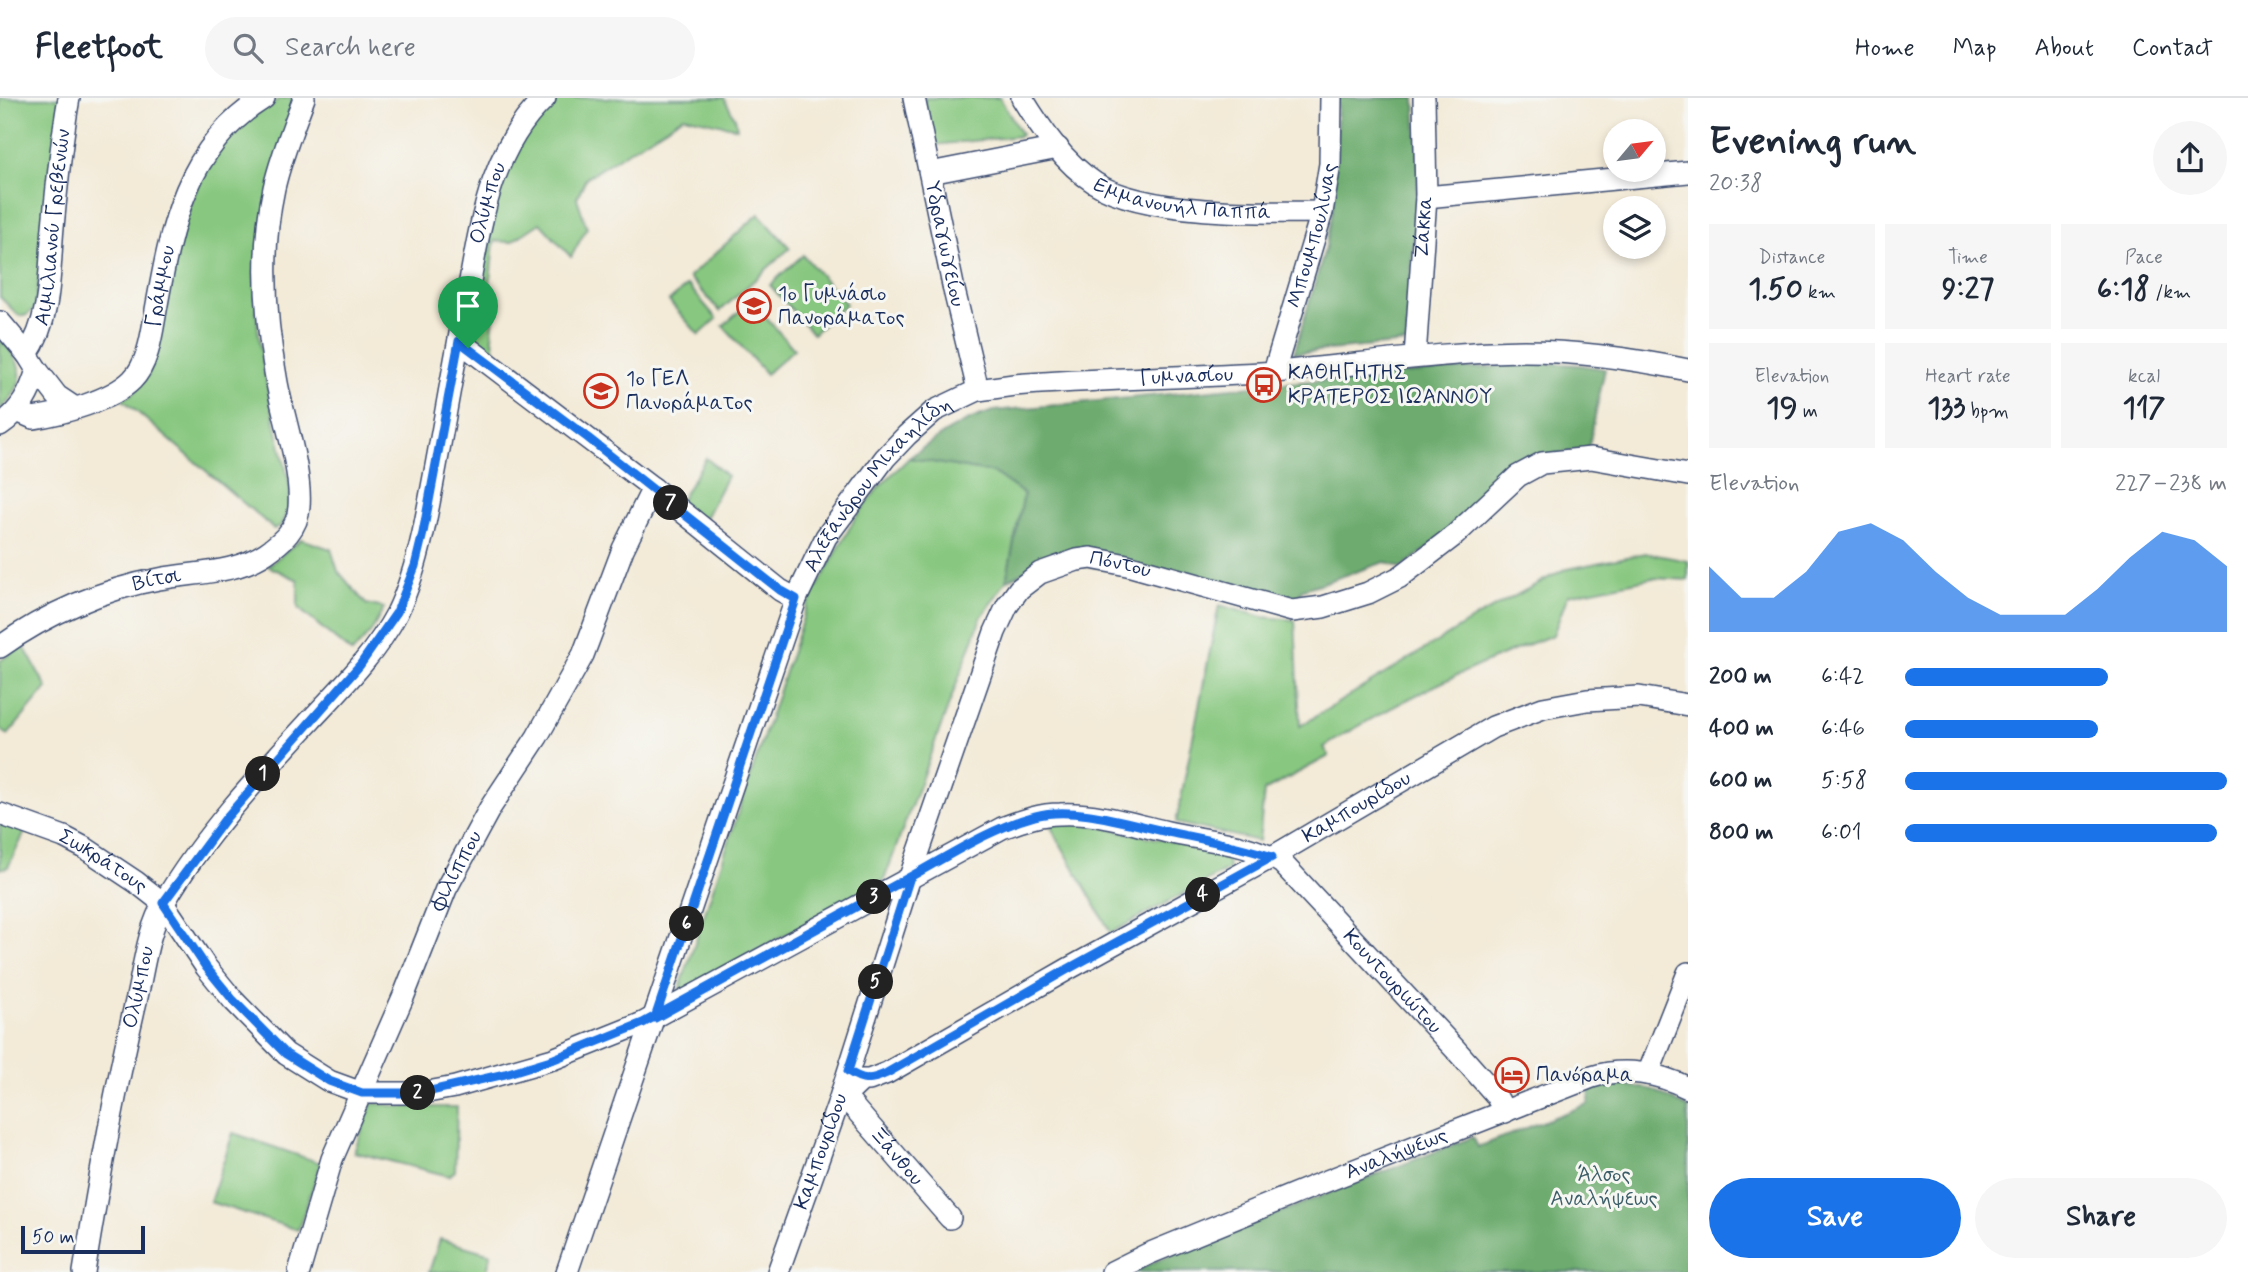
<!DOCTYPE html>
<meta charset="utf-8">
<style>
body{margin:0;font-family:Mynerve,sans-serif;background:#f6f6f7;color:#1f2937;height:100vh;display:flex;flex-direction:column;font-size:26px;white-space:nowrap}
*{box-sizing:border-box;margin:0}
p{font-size:23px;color:#747a83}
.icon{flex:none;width:38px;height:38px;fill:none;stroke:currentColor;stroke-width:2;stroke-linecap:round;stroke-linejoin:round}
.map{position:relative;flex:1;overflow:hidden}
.drawer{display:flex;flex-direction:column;background:#fff;width:560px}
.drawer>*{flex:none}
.needle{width:46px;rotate:61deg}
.controls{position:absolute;left:1603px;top:21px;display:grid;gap:14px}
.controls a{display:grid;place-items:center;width:63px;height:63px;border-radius:50%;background:#fff;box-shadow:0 4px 10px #0003;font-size:35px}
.scale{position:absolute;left:21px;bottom:18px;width:124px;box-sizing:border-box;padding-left:7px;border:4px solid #1b2f5e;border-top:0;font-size:19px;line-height:24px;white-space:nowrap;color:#1b2f5e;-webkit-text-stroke:5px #f6f6f2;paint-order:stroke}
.pin{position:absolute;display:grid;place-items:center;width:60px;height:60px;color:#fff;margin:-72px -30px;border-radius:50% 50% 50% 0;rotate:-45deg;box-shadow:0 0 7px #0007}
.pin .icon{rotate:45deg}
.km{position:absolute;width:35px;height:35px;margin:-18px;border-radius:50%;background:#222;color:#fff;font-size:19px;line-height:35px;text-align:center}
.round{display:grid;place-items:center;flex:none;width:74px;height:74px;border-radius:37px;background:#f6f6f7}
.summary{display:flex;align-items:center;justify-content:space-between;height:119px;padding:0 21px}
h1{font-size:38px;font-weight:800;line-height:52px}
.figures{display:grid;grid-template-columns:repeat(3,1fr);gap:10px;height:119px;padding:7px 21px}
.figures div{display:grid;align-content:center;border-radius:0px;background:#f6f6f7;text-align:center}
.figures b{font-size:30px;font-weight:800}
.figures small{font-size:19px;font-weight:400}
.figures p{font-size:19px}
.chart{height:196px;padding:14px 21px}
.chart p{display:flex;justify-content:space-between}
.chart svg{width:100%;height:126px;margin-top:7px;fill:#1a73e8;opacity:.7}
.cta{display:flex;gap:14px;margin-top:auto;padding:14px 21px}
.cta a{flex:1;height:80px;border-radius:42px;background:#1a73e8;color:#fff;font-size:28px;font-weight:800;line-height:80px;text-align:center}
.cta a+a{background:#f6f6f7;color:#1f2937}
ul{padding:0 21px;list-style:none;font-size:23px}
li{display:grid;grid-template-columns:112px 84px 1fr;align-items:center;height:52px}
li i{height:18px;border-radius:9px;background:#1a73e8}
header{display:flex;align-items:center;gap:42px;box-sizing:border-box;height:98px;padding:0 35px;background:#fff;border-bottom:2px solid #e0e1e3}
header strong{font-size:33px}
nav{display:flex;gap:38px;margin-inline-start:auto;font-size:24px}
.search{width:490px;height:63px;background:#f6f6f7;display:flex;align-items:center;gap:18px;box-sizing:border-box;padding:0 24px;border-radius:38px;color:#747a83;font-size:26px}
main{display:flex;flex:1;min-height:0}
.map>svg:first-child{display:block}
.green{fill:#87c77f;stroke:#517b6e;stroke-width:2}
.forest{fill:#6dac6e;stroke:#446e66;stroke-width:2}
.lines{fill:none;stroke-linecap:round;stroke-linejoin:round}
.minor-casing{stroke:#3b4b70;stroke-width:24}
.minor{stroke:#fff;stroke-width:21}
.route-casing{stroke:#fff;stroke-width:14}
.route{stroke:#1a73e8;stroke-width:9}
.labels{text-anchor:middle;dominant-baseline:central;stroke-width:6;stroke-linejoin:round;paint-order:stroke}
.street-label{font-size:21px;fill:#1b2f5e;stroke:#f6f6f2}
.poi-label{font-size:21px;fill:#1b2f5e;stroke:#f6f6f2;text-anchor:start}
.park-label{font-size:21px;fill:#3b5d68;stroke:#f6f6f2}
</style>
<header>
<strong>Fleetfoot</strong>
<div class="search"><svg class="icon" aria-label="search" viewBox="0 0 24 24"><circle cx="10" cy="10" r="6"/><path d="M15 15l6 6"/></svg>Search here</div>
<nav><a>Home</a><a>Map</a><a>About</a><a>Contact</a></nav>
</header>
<main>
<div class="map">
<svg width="1688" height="1174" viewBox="0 0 1688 1174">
<rect width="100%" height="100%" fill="#f6f6f2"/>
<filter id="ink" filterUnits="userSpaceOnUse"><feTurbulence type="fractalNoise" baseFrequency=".0143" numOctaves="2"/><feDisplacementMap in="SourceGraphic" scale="14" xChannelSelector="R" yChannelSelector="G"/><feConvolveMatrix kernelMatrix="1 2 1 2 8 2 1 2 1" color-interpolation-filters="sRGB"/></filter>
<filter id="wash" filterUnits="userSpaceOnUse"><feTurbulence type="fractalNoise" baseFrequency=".00686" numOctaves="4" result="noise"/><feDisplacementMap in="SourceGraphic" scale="28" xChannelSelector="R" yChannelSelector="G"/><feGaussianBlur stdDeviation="1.57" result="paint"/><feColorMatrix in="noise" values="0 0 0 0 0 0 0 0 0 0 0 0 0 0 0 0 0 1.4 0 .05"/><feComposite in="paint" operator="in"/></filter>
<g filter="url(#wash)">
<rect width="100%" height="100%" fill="#f3ead7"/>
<g class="green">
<polygon points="0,0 63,0 35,211 25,218 18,217 0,199"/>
<path d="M281 0H295L255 175C254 248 274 318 290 389 291 404 288 414 282 427L274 431 122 301 134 295 148 277 183 129 197 89 225 43 264 10Z"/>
<polygon points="552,0 724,0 735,20 737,30 684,18 586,80 577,100 587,130 571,159 540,125 511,144 494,143 488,205 495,210 492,235 497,266 476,251 473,213 500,77"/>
<polygon points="924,0 1000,0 1021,36 1020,38 934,47"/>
<polygon points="759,116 790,150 720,213 689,179"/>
<polygon points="803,157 846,206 813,236 770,187"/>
<polygon points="688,187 717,221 699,237 669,203"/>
<polygon points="751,203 794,251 766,276 723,228"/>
<path d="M0 240C25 269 29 283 0 312Z"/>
<polygon points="706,360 727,378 703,424 679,404"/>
<polygon points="909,360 994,375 1024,396 1006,483 981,520 884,782 678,896 807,508 854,422 879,389"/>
<polygon points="301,441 331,451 338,473 366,506 384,510 371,534 352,555 298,510 298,482 268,468"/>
<path d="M1646 455 1688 463V482L1652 480 1568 497 1553 537C1474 567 1397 603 1324 649L1329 658 1264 693 1259 743 1176 725 1219 507 1263 519 1295 522 1300 628 1480 517 1563 472Z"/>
<polygon points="23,547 47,590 8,637 0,631 0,563"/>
<polygon points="0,723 26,732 8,769 0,771"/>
<polygon points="1048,724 1078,724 1226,755 1229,771 1111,835"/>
<polygon points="372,1005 405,1009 457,1009 455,1073 449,1078 354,1054"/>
<polygon points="233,1035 321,1065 298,1132 210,1104"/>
<polygon points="440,1141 491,1156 487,1174 429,1174"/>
</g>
<g class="forest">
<polygon points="1338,0 1415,0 1419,71 1406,245 1294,255 1326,148 1333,113"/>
<path d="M1539 265 1580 267 1605 271 1588 352 1553 356 1401 470 1385 464 1301 492 1299 508 1191 478 1041 464 1006 483 1024 396 994 375 909 360C936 340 961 322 994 313L1253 288 1256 296 1272 294 1276 286Z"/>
<polygon points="1600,983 1654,992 1688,1010 1688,1174 1134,1174 1158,1162 1473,1039 1478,1049 1588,1006 1592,986"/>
</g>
</g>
<g filter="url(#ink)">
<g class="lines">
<g class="minor-casing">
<g id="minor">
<path id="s1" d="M914 0 954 192 978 292"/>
<path id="s2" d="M1022 0C1041 31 1064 65 1095 85 1145 117 1263 115 1322 114"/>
<polyline points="930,75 1058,50"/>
<polyline points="1426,99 1688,74"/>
<path d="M0 224 27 256 37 272C30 295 21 313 0 327"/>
<polyline points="459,243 653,390 780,492 796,501"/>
<path id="s3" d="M27 256C52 220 49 171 53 129 57 86 61 43 69 0"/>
<path id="s4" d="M1415 259 1426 99 1424 0"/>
<polyline points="37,272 57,298 75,310"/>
<path id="s5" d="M1274 274 1322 114 1330 66 1331 0"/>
<path id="s6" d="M17 313 33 320C62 316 112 302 132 282 149 265 152 234 156 212 171 128 186 48 264 0"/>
<path id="s7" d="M0 549C46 516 103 491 159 481 195 474 235 476 266 455 282 444 298 430 299 409 302 373 284 322 277 285 265 221 260 154 274 90 281 59 293 30 304 0"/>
<path id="s8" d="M0 716 64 739 85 750 136 784 163 805 206 869 233 902 286 956 329 983 362 995H422L455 989 553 961 643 925 1002 730C1021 723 1039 716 1060 716 1097 714 1136 727 1172 735 1208 743 1250 745 1282 765L1456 952 1495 996 1505 1014"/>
<polyline points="1648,976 1688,875"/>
<path id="s9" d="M844 998 950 1120"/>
<path id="s10" d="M841 1002 862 982H869L887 975 1068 871 1272 759 1493 629 1543 610 1587 602 1639 599 1688 607"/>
<path id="s11" d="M84 1174C99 1081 115 990 137 899 144 868 148 831 165 803 202 739 261 676 311 622 342 589 376 555 397 515 409 490 417 462 423 435 438 363 449 291 463 220 479 143 484 57 545 0"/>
<path id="s12" d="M299 1174 332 1061 404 897 446 791 490 710 537 639 583 557 623 451 653 390"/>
<path id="s13" d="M567 1174 796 501 826 439 885 360 907 337 934 313 978 292 1014 287C1101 280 1188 280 1275 274 1358 267 1441 254 1524 253 1579 253 1634 261 1688 272"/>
<path id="s14" d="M778 1174 839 1003 910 779 995 534 1007 508 1019 491 1040 475 1077 462 1091 460 1127 467 1292 513 1323 509 1368 495 1400 479 1455 437 1518 378 1542 365 1591 360 1688 377"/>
<path id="s15" d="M1112 1174 1148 1156 1314 1088 1592 979C1624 969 1659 975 1688 990"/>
</g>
</g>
<use href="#minor" class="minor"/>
</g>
</g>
<g class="lines" filter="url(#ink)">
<g class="route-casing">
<path id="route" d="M468 250 459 243 423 435 415 468 397 514 360 567 226 720 163 805 206 869 233 902 286 956 329 983 362 995H422L505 976 554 961 643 925 910 779C950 757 991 730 1035 718 1076 707 1133 727 1173 735 1206 742 1239 748 1272 759L1068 871 887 975C870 983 863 983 848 973L910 779 655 920 796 501 780 492 588 340 468 250"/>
</g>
<use href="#route" class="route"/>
</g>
<defs>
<g id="school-ring" transform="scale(1.75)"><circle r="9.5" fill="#f6f6f2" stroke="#c8321e" stroke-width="1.5"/><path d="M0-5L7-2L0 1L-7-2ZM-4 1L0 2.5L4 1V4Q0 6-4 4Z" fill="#c8321e"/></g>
<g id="bus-ring" transform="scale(1.75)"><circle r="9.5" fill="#f6f6f2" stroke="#c8321e" stroke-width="1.5"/><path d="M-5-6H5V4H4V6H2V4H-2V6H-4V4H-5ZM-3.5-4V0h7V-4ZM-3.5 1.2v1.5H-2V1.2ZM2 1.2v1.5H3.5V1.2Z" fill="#c8321e"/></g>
<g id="hotel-ring" transform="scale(1.75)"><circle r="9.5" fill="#f6f6f2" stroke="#c8321e" stroke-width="1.5"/><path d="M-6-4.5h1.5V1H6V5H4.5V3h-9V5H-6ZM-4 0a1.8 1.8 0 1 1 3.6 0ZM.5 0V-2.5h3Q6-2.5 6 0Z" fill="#c8321e"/></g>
</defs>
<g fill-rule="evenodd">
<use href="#school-ring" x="754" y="208"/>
<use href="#bus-ring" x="1264" y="287"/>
<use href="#school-ring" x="601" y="293"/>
<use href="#hotel-ring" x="1512" y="977"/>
</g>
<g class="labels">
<g class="street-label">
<text stroke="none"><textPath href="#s2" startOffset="203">Εμμανουήλ Παππά</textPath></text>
<text stroke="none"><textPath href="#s11" startOffset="1172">Ολύμπου</textPath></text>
<text stroke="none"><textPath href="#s3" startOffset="131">Αιμιλιανού Γρεβενών</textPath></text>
<text stroke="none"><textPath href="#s4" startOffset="130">Ζάκκα</textPath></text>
<text stroke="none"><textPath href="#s5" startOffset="142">Μπουμπουλίνας</textPath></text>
<text stroke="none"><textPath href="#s1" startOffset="149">Υδραγωγείου</textPath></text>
<text stroke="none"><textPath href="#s6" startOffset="224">Γράμμου</textPath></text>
<text stroke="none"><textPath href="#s13" startOffset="1204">Γυμνασίου</textPath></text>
<text stroke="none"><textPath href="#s13" startOffset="854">Aλεξάνδρου Mιχαηλίδη</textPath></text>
<text stroke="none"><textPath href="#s14" startOffset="835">Πόντου</textPath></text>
<text stroke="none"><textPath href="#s7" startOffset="172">Βίτσι</textPath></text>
<text stroke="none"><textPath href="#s10" startOffset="595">Καμπουρίδου</textPath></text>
<text stroke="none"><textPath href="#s8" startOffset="114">Σωκράτους</textPath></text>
<text stroke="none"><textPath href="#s12" startOffset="432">Φιλίππου</textPath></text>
<text stroke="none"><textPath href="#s8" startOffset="1620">Κουντουριώτου</textPath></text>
<text stroke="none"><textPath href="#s11" startOffset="290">Ολύμπου</textPath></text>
<text stroke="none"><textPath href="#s14" startOffset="128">Καμπουρίδου</textPath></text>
<text stroke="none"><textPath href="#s15" startOffset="308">Αναλήψεως</textPath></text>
<text stroke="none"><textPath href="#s9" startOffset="80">Ξάνθου</textPath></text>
</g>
<g class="poi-label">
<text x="778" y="196">1ο Γυμνάσιο<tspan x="778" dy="24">Πανοράματος</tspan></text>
<text x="1288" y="275">ΚΑΘΗΓΗΤΗΣ<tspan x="1288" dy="24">ΚΡΑΤΕΡΟΣ ΙΩΑΝΝΟΥ</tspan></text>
<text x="626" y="281">1ο ΓΕΛ<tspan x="626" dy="24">Πανοράματος</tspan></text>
<text x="1536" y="977">Πανόραμα</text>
</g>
<g class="park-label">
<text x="1604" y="1077">Άλσος<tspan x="1604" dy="24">Αναλήψεως</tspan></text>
</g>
</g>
</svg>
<div class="controls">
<a><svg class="needle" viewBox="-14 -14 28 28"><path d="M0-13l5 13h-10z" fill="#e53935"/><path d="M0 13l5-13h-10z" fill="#747a83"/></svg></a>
<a><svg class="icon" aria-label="layers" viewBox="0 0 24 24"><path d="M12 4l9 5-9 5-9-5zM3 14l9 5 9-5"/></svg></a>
</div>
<div class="scale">50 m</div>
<div class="pin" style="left:468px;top:250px;background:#1e9e55"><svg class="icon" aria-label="arrive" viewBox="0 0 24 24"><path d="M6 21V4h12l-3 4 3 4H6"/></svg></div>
<b class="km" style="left:263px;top:676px">1</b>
<b class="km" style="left:418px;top:995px">2</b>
<b class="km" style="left:874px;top:799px">3</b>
<b class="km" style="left:1203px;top:797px">4</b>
<b class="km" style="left:876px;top:884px">5</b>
<b class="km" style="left:687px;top:826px">6</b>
<b class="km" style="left:671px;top:405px">7</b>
</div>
<section class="drawer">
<div class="summary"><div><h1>Evening run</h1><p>20:38</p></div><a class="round"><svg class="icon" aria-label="share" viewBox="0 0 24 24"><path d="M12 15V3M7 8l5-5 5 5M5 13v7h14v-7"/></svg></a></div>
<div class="figures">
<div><p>Distance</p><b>1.50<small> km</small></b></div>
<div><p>Time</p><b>9:27</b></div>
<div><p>Pace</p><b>6:18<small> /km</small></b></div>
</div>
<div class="figures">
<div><p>Elevation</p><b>19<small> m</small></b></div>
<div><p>Heart rate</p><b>133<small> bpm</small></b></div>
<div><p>kcal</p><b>117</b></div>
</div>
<div class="chart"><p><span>Elevation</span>227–238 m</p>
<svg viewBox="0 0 160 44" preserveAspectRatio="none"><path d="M0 44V21L10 32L20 32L30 23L40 9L50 6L60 12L70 23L80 32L90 38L100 38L110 38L120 29L130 18L140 9L150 12L160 21V44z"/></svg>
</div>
<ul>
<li><b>200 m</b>6:42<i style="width:63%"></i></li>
<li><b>400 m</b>6:46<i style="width:60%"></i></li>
<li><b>600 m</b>5:58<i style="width:100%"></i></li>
<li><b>800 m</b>6:01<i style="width:97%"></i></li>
</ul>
<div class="cta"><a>Save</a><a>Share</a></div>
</section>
</main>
